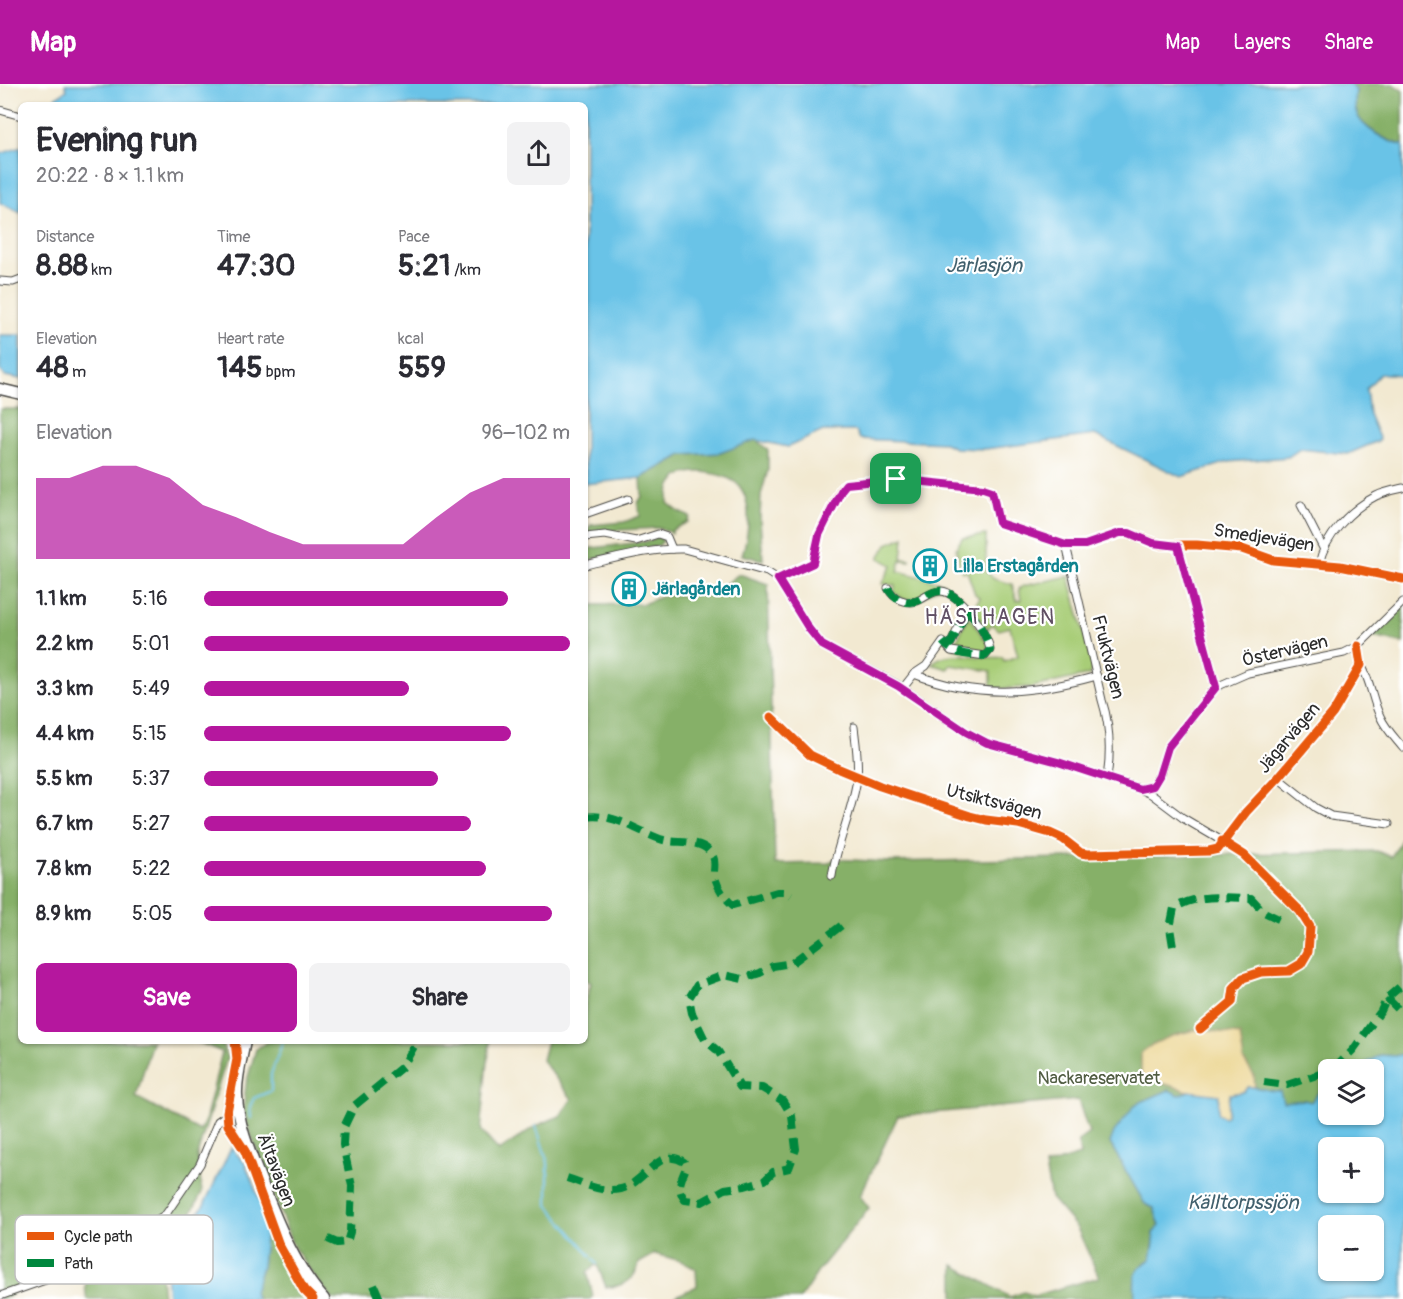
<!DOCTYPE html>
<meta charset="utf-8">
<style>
body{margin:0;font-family:Pangolin,sans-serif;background:#f2f2f3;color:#2b2b33;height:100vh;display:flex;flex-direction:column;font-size:22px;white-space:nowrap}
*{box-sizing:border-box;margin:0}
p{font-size:20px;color:#7c7c81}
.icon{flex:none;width:33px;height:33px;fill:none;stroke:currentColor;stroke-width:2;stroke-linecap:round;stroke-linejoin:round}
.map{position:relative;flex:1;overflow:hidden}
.sheet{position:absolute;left:18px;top:18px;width:570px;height:942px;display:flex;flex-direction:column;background:#fff;border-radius:9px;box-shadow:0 2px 4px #0004}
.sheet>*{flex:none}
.buttons{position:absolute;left:1318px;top:975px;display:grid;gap:12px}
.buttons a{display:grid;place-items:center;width:66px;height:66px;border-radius:9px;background:#fff;box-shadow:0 2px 4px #0004;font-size:30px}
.pin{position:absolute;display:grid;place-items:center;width:51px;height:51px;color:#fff;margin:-26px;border-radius:12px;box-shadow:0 3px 9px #0006}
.round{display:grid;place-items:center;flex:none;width:63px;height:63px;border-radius:9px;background:#f2f2f3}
.headline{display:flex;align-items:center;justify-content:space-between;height:102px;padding:0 18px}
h1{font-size:33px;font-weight:800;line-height:45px}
.stats{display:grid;grid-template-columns:repeat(3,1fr);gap:9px;height:102px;padding:6px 18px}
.stats div{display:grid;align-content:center}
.stats b{font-size:30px;font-weight:800}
.stats small{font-size:16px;font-weight:400}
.stats p{font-size:16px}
.chart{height:168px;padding:12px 18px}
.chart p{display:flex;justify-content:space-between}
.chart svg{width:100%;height:108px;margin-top:6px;fill:#b5179e;opacity:.7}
.primary-button{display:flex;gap:12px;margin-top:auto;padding:12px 18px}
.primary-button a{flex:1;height:69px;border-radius:9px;background:#b5179e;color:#fff;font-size:24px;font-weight:800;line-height:69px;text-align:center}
.primary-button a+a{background:#f2f2f3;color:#2b2b33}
ul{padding:0 18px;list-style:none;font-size:20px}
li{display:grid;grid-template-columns:96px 72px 1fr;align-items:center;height:45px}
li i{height:15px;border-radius:8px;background:#b5179e}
header{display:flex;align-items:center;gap:36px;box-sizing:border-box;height:84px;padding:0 30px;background:#b5179e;color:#fff}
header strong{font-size:28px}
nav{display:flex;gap:33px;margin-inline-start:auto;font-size:21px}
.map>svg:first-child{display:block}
.green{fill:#a8cd77;stroke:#6a7c51;stroke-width:1.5}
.forest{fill:#86b068;stroke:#586e4a;stroke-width:1.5}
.sand{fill:#eeda9e;stroke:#8c8264;stroke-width:1.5}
.water{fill:#69c3e7;stroke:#4a7789;stroke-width:1.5;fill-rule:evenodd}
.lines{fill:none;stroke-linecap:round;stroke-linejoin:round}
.stream{stroke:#69c3e7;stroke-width:2}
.street-casing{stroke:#494844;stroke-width:9}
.secondary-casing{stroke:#494844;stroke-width:13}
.street{stroke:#fff;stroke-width:7}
.secondary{stroke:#fff;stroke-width:10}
.quiet{stroke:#00873e;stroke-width:8;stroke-dasharray:15 8;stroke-linecap:butt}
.cycleway-casing{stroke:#fff;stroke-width:13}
.cycleway{stroke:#e8590c;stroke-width:9}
.route-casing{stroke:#fff;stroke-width:12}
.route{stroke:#b5179e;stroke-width:8}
.labels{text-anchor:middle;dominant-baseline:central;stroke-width:4.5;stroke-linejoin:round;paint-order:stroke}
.street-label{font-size:18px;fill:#2b2b2b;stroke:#fff}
.culture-label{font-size:18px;font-weight:bold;fill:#0d838f;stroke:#fff;text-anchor:start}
.park-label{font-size:18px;fill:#505c42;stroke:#fff}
.water-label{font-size:20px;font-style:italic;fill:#41606d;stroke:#fff}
.quarter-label{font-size:21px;letter-spacing:1.5px;fill:#604f64;stroke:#fff}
.key{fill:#fff;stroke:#bfbfbf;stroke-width:1.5}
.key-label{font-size:16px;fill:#2b2b2b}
</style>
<header>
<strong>Map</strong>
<nav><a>Map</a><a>Layers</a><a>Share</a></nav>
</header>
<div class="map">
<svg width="1403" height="1215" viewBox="0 0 1403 1215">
<rect width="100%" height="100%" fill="#fff"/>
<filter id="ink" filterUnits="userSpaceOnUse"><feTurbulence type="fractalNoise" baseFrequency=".0167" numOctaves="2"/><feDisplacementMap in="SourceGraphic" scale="12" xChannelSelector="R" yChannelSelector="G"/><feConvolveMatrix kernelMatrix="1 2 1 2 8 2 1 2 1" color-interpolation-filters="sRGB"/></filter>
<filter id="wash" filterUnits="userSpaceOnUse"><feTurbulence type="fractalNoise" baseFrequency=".008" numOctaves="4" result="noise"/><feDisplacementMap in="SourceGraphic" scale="24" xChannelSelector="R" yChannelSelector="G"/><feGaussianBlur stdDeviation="1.35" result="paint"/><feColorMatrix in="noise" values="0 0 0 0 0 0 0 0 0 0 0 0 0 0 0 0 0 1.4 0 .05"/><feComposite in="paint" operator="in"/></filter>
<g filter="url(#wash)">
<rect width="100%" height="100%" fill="#f2e9d1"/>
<g class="green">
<path d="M986 451V487L994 495 1012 500 1017 517 1021 516 1019 505 1023 502 1069 492 1091 577 1092 583 1089 591 1032 603 991 605V587L950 581 948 585 931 580C949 562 979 577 1002 573L1004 577 1018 572 1010 543 999 546 992 540 988 545 971 526 980 514 975 510 967 487 962 488 956 465 962 454Z"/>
<polygon points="904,453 902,474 910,475 910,477 901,476 898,487 944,499 943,504 937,504 923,513 905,516 894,509 895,501 882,500 892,481 879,474 887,460"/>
<polygon points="968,533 970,534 988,560 986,568 980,570 953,565"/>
</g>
<g class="forest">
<path d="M1350 0H1393L1403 7V61C1390 59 1362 44 1357 30 1354 23 1355 14 1356 6Z"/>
<path d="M0 325H21V957H152L136 1013 200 1047 206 1034 222 968 196 957H221L227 974 197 1071 202 1108 187 1138 158 1154 163 1215H87C83 1204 88 1191 86 1179 76 1179 34 1185 28 1191 18 1199 16 1215 0 1215Z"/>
<path d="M755 355 768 366V386L761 411 760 436 763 476 742 471C748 452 753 420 740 403 731 390 690 382 677 394 669 401 668 410 668 419L678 427 690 433 688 438 672 446V449L658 444 586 448 591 441 624 438 640 432 638 419 642 412 641 394 682 371 720 369Z"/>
<polygon points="656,453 662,455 663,457 658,462 585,477 585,465 651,457"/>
<path d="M739 490 768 500 775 780 829 779 834 775 889 778 1377 767 1391 773 1403 753V970L1395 972 1380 971 1362 982V985L1329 986V996L1311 1018 1304 1016 1283 1019 1267 1008 1255 1003C1253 977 1226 962 1207 947L1200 945 1141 993 1189 1007 1179 1012 1169 1006 1136 1020 1110 1059 1145 1120 1154 1124 1160 1143 1153 1149 1154 1158 1151 1175C1132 1186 1134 1195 1135 1215H959L954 1213V1181L1010 1213 1024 1208 1034 1212 1099 1193 1077 1144 1051 1114 1045 1082 1080 1071 1078 1057 1089 1049 1078 1016 898 1032 860 1112 869 1124 819 1186 800 1215H670L697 1202 696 1185 681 1177 655 1170 639 1179C635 1196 623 1203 606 1203L597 1180 587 1188 593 1212 590 1215H333L316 1195 293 1162 243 1029 246 1000 256 965 269 957H490L481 1047 499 1067 536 1042 560 1032 572 1015 542 976 547 957H585V919L591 899 585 895V521L643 520 665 511 712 510Z"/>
<polygon points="1403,523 1403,559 1373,553"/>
<path d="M267 1135C278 1162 289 1194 309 1215H256L254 1208 262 1182Z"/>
</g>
<path class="sand" d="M1200 945 1240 951 1244 977 1254 991 1255 1003H1248L1243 1008 1237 1010 1227 1032 1224 1033 1218 1030V1011L1195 1009 1141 993V969C1156 955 1179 949 1200 945Z"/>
<g class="water">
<path d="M65 0H1350L1356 6C1355 14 1354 23 1357 30 1362 44 1389 59 1403 61V293L1394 290H1380L1366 305 1369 330 1380 356 1348 370 1300 365 1288 373 1228 378 1181 393 1095 351 985 365 955 364 945 359 860 355 856 347H823L788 363 755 356 720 369 682 371 641 394 585 400V21H54L56 13 67 6Z"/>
<polygon points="21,63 21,129 0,119 0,70"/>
<polygon points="0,251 21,251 21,295 5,292 0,286"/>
<path d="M1403 970V1215H1135C1134 1195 1132 1186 1151 1175L1154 1159 1153 1149 1160 1142 1154 1124 1145 1120 1110 1059 1114 1048 1136 1020 1169 1006 1179 1011 1189 1007 1219 1011 1218 1030 1224 1033 1227 1032 1230 1010 1243 1008 1248 1003C1260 1002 1266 1008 1280 1007L1283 1018 1304 1016 1311 1018 1329 996V1030H1374V986L1362 985 1361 982 1380 971 1395 972ZM1329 1064H1374V1108H1329ZM1329 1142H1374V1186H1329Z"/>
<polygon points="231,1064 245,1079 267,1135 262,1182 254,1208 256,1215 168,1215 164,1159 187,1143 204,1121"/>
</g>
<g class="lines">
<g class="stream">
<polyline points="251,1034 250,1022 254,1014 271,1007 271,990 283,957"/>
<polyline points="536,1042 548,1079 548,1121 591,1172"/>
<polyline points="234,1053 235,1068"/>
<polyline points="593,1175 597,1180"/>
</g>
</g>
</g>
<g filter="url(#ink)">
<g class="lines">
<g class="street-casing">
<g id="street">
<polyline points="0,26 21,32"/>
<polyline points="0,197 13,198 21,195"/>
<polyline points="1301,421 1323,464"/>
<polyline points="585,430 628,415"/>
<polyline points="585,453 605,451 636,457 658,450 667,453 672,465"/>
<path d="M1066 461 1102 616C1110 641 1111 667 1107 694"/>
<polyline points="1178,462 1216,603"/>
<path d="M1319 480C1325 452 1351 425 1376 412 1384 408 1394 406 1403 404"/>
<path d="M585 481C618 474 651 464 684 465L767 488 778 495 809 545 822 561 898 601 966 648 987 659 1058 678 1140 705 1151 710 1183 734 1222 757"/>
<polyline points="778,495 813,479 819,451 841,405 846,400 896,395 983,404 991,407 1000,439 1066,461 1085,461 1120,449 1129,449 1161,461 1197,461 1242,465 1273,476 1340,482 1403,495"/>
<path d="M888 504C891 510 895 514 901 516 921 524 926 506 941 507 959 508 988 549 990 566L985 572 951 567 943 558 926 582 914 590"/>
<polyline points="947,562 951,559 967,526"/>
<path d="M1361 581C1371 597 1372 616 1380 632 1385 644 1395 654 1403 664"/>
<path d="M903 604 914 590C978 615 1032 610 1097 592"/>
<polyline points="771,633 810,671 839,685 880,702 970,732 986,736 1018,740 1050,749 1063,755 1081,769 1087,770 1209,767 1218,765 1246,728 1278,694 1333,629 1361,581 1358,562"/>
<polyline points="1278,694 1316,724 1331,732 1389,740"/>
<polyline points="1140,705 1153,702 1159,692 1168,663 1216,603 1248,589 1344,569 1358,562 1403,518"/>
<path d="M832 792C837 759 852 728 857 695 859 678 856 660 854 643"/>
<polyline points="0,1212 71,1187 113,1168 130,1158 144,1144 166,1130 200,1080 218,1037 238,1023"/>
</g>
</g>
<g class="secondary-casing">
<g id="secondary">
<polyline points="0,305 21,310"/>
<path d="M245 957C242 974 236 994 237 1011 238 1042 251 1071 262 1099 279 1141 294 1181 324 1215"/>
</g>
</g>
<use href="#street" class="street"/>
<use href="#secondary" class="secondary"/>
<g class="quiet">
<path d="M888 504C891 510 895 514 901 516 921 524 926 506 941 507 959 508 988 549 990 566L985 572C969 571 954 571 943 558"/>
<polyline points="947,562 951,559 967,526"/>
<path d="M585 733C615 729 633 745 660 755 676 761 702 753 712 771 716 776 714 783 714 789 716 801 724 814 733 821L777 808H784L791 812"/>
<path d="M1173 862 1170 844 1174 824C1200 809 1222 814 1251 814L1264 828 1285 838"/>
<polyline points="1387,914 1403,930"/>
<polyline points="1333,986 1353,966 1381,927 1387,914 1403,900"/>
<polyline points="1264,998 1287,1001 1329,987"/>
<path d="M567 1094C585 1100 602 1109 621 1105 644 1100 659 1061 684 1078L686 1084C681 1096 676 1104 685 1116L702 1118 725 1105 745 1102 765 1096 773 1088 789 1084 796 1065 792 1032 783 1017 762 1004 740 1003 718 967 705 956 692 929 689 914 697 901 724 891 742 895 760 889 773 882 792 879 846 838"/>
<polyline points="328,1155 337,1159 347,1158 350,1148 352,1102 343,1061 344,1043 354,1022 403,982 417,957"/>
<polyline points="374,1201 380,1215"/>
</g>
<g class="cycleway-casing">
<g id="cycleway">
<polyline points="778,495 813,479 819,451 841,405 846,400 896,395 983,404 991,407 1000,439 1066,461 1085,461 1120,449 1129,449 1161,461 1197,461 1242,465 1273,476 1340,482 1403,495"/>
<polyline points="771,633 810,671 839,685 880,702 970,732 986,736 1018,740 1050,749 1063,755 1081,769 1087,770 1209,767 1218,765 1246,728 1278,694 1333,629 1361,581 1358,562"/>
<polyline points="1200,945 1232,918 1234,904 1243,894 1261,888 1289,887 1301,880 1308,868 1310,843 1300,827 1244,771 1222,757"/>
<polyline points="235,957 237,975 227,1028 228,1041 245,1067 279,1161 304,1206 313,1215"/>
</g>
</g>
<use href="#cycleway" class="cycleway"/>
</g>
</g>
<g class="lines" filter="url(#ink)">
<g class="route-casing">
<polygon id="route" points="896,395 983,404 992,407 999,439 1066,461 1085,461 1120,449 1129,449 1153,459 1178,462 1216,603 1168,663 1159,692 1153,702 1140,705 1058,678 987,659 966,648 898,602 822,561 809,545 778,495 813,479 819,451 842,405 846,400"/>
</g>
<use href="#route" class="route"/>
</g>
<defs>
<g id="building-ring" transform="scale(1.725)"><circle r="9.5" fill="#fff" stroke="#0f9aa8" stroke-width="1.5"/><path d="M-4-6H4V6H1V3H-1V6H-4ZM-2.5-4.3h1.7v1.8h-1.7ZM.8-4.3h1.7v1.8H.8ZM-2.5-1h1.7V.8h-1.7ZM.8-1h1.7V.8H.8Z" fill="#0f9aa8"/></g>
</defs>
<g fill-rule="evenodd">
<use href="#building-ring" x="930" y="482"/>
<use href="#building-ring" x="629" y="505"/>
</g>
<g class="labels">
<g class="street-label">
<text transform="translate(1264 454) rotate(9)">Smedjevägen</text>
<text transform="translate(1285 567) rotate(-13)">Östervägen</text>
<text transform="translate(1108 573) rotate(76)">Fruktvägen</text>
<text transform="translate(1289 654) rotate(-50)">Jägarvägen</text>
<text transform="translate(994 718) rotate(14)">Utsiktsvägen</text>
<text transform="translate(276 1086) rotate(69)">Ältavägen</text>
</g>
<g class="culture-label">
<text x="953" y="482">Lilla Erstagården</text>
<text x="652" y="505">Järlagården</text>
</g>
<g class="park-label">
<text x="1099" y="994">Nackareservatet</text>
</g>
<g class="water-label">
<text x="984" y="181">Järlasjön</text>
<text x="1243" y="1118">Källtorpssjön</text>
</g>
<g class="quarter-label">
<text x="990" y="533">HÄSTHAGEN</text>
</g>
</g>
<rect x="15" y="1131" width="198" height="69" rx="9" class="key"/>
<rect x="27" y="1148" width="27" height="8" fill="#e8590c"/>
<rect x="27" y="1175" width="27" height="8" fill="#00873e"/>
<g class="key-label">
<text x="64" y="1158">Cycle path</text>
<text x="64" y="1185">Path</text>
</g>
</svg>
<div class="buttons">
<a><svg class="icon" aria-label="layers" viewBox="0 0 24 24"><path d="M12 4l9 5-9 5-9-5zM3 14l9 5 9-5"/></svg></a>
<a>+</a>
<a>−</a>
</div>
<div class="pin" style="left:896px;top:395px;background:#1e9e55"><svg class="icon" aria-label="arrive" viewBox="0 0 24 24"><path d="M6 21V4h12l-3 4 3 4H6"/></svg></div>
<section class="sheet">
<div class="headline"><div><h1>Evening run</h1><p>20:22 · 8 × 1.1 km</p></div><a class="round"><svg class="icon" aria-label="share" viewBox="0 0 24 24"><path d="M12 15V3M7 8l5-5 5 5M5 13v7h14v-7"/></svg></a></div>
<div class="stats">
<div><p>Distance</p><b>8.88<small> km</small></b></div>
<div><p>Time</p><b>47:30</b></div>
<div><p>Pace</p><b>5:21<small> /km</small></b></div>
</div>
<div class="stats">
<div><p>Elevation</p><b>48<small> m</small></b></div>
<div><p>Heart rate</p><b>145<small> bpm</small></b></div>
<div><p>kcal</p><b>559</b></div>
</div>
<div class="chart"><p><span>Elevation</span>96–102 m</p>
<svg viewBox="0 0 160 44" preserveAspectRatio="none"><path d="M0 44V11L10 11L20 6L30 6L40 11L50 22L60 27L70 33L80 38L90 38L100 38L110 38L120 27L130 17L140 11L150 11L160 11V44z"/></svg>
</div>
<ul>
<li><b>1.1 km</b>5:16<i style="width:83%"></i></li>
<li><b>2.2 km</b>5:01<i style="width:100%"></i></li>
<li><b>3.3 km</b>5:49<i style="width:56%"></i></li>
<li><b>4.4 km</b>5:15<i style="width:84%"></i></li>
<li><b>5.5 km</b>5:37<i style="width:64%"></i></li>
<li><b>6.7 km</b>5:27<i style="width:73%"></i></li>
<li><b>7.8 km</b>5:22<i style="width:77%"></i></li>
<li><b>8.9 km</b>5:05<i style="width:95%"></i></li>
</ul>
<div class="primary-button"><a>Save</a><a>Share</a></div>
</section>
</div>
